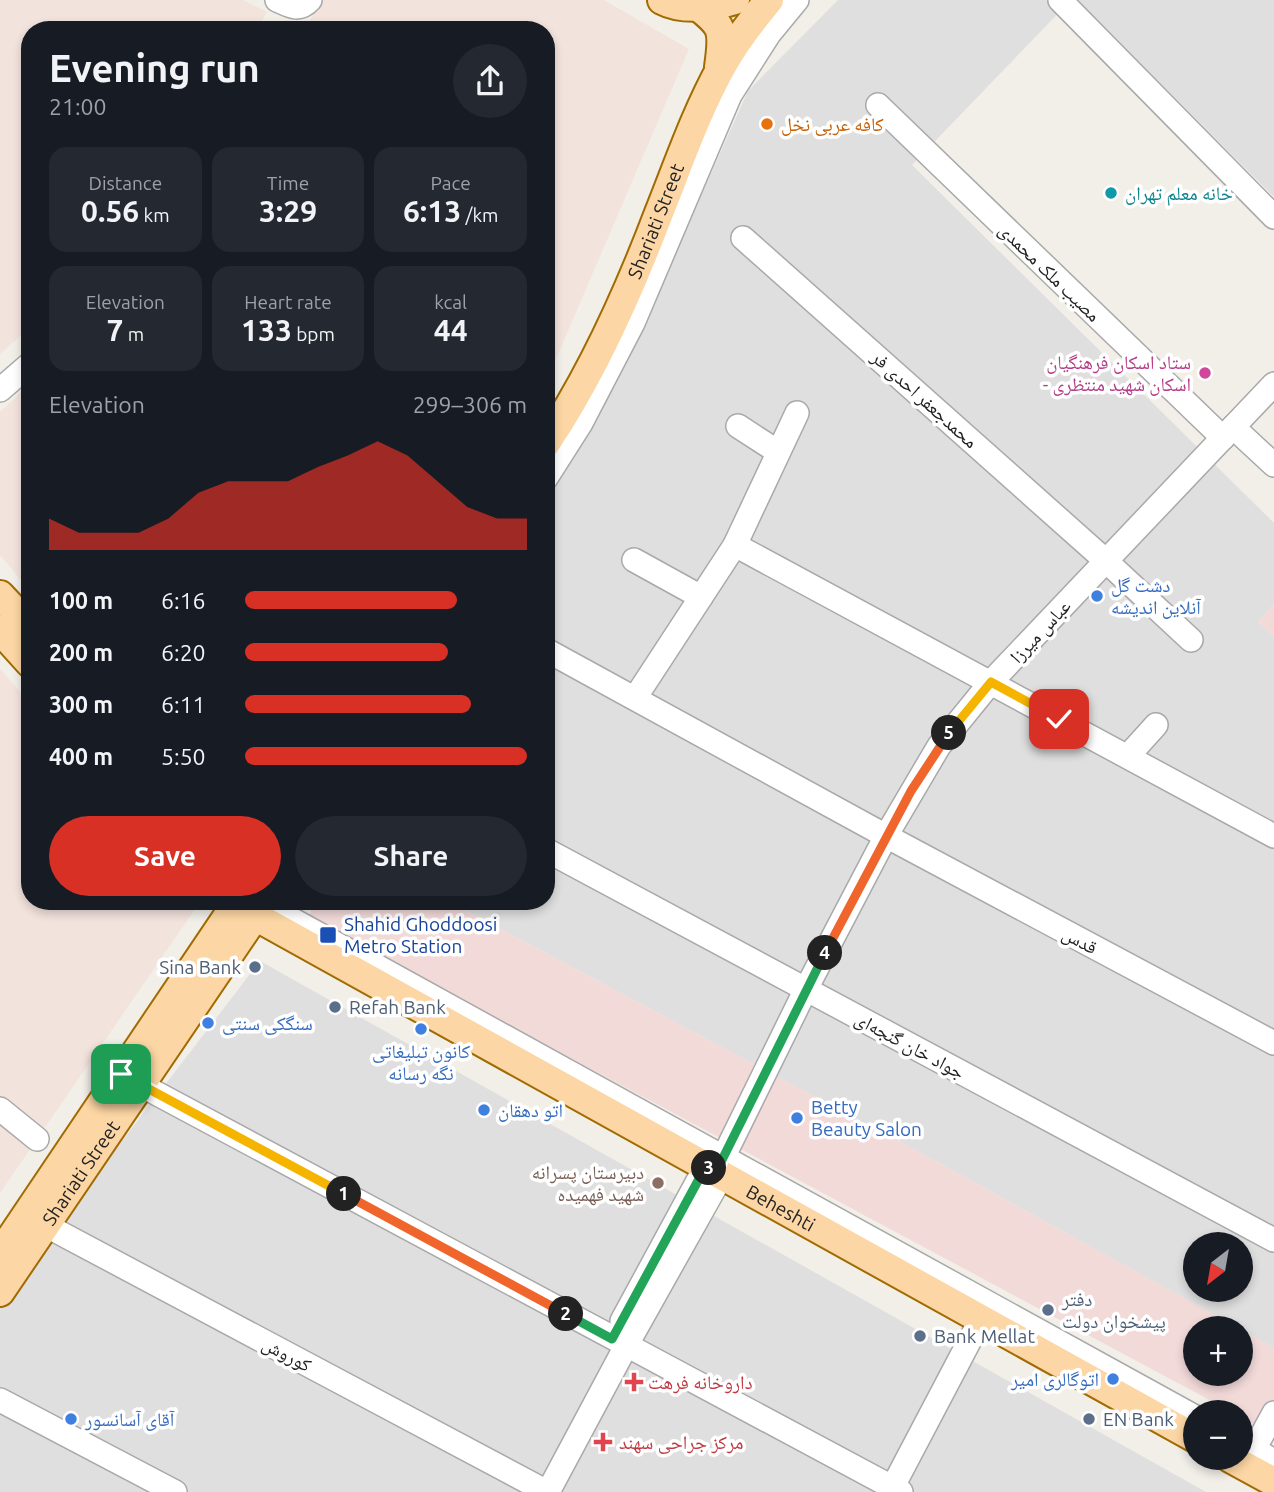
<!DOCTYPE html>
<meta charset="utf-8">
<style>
body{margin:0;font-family:Ubuntu,"Noto Naskh Arabic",sans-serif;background:#242831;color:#f1f3f6;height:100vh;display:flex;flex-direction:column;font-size:26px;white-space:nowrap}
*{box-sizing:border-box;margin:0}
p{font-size:23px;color:#9ea1a6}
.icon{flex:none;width:38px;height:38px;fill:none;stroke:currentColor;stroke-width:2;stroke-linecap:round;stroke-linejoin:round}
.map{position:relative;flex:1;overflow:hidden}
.drawer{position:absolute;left:21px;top:21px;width:534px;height:889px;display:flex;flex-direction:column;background:#171b24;border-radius:28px;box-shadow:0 4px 10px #0003}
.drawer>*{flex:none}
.needle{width:46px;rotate:211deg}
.fabs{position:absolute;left:1183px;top:1232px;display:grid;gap:14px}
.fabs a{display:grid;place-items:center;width:70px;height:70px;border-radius:50%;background:#171b24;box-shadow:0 4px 10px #0003;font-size:35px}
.pin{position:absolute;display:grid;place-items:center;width:60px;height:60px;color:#fff;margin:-30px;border-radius:14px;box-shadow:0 4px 10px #0006}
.km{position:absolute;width:35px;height:35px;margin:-18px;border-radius:50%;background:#222;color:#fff;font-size:19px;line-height:35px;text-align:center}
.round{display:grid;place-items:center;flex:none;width:74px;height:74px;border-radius:37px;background:#242831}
.summary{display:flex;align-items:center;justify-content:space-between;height:119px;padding:0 28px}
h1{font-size:38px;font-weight:600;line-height:52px}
.metrics{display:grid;grid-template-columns:repeat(3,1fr);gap:10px;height:119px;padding:7px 28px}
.metrics div{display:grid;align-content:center;border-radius:18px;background:#242831;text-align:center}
.metrics b{font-size:30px;font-weight:600}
.metrics small{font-size:19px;font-weight:400}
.metrics p{font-size:19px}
.chart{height:196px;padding:14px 28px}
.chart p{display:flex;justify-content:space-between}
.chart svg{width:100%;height:126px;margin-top:7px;fill:#d93025;opacity:.7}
.action{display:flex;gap:14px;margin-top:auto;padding:14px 28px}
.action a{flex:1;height:80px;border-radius:42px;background:#d93025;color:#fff;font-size:28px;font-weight:600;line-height:80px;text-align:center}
.action a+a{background:#242831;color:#f1f3f6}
ul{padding:0 28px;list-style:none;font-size:23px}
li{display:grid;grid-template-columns:112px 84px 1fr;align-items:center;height:52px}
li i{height:18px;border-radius:9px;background:#d93025}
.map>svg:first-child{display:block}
.residential{fill:#e0dfdf;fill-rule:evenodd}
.commercial{fill:#f2dad9}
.military{fill:#f3e3dd}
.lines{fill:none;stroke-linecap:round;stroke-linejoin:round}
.minor-casing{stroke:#a9a9a9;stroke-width:26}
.major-casing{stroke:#a06b00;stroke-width:32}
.minor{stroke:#fff;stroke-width:23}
.major{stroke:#fcd6a4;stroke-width:28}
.split-1-casing{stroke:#fff;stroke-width:14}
.split-2-casing{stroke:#fff;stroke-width:14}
.split-3-casing{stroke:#fff;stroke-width:14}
.split-4-casing{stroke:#fff;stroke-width:14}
.split-5-casing{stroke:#fff;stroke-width:14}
.split-6-casing{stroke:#fff;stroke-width:14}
.split-1{stroke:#f5b400;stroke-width:9}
.split-2{stroke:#f0652b;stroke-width:9}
.split-3{stroke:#22a559;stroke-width:9}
.split-4{stroke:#22a559;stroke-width:9}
.split-5{stroke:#f0652b;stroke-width:9}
.split-6{stroke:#f5b400;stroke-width:9}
.food-dot{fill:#e8710a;stroke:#fff;stroke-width:2.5}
.culture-dot{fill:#0f9aa8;stroke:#fff;stroke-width:2.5}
.hotel-dot{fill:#d1479c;stroke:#fff;stroke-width:2.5}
.shop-dot{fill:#3f7fe0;stroke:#fff;stroke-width:2.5}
.transit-dot{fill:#1a4fb4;stroke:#fff;stroke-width:2.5}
.service-dot{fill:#5c6f8a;stroke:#fff;stroke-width:2.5}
.education-dot{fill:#8d6e63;stroke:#fff;stroke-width:2.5}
.health-dot{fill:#e0444e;stroke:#fff;stroke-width:2.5}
.labels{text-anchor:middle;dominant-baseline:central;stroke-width:7;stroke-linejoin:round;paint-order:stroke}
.food-label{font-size:19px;fill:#c56008;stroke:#fff;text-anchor:start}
.culture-label{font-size:19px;fill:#0d838f;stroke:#fff;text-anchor:start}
.street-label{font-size:19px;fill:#222;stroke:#fff}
.hotel-label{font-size:19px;fill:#b23c85;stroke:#fff;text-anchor:end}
.shop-label{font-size:19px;fill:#366cbe;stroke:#fff;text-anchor:start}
.transit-label{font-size:19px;fill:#164399;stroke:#fff;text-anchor:start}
.service-label{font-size:19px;fill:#4e5e75;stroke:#fff;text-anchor:start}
.education-label{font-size:19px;fill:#785e54;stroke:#fff;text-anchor:end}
.health-label{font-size:19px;fill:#be3a42;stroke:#fff;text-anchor:start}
</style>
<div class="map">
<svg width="1274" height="1492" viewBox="0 0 1274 1492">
<rect width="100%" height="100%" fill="#f2efe9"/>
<g class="residential">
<path d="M838 0H1071L912 165 1274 523V604L1258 622 1274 637V1348L930 1158 448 901H546V497L618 380 748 91ZM1195 1244H1241V1290H1195Z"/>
<polygon points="1077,0 1274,0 1274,197"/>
<polygon points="260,961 1206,1492 0,1492 0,1300"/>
</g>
<g class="commercial">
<polygon points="1274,604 1274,637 1258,622"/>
<polygon points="313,901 448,901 930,1158 1238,1328 1195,1328 1195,1374 1241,1374 1241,1330 1274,1348 1274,1435 1241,1417 1241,1412 1232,1412 309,918"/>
</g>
<g class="military">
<polygon points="0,0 243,0 267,12 257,30 30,30 30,327 0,354"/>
<polygon points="321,0 604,0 689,49 553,366 546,377 546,30 305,30"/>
<polygon points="30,384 30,591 0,555 0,412"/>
<polygon points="0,669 30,703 30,901 195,901 193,912 0,1193"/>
</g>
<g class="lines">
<g class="minor-casing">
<g id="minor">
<path d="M277 0C290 6 299 12 310 0"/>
<polyline points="1060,0 1274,217"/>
<polyline points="878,105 1223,438"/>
<polyline points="743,238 1106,561 1191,640"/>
<polyline points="0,390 30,364"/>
<polyline points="738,426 778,452"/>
<polyline points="1233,427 1274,465"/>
<polyline points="546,478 581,423 633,323 730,95 769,34 797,0"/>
<polyline points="735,545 1274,836"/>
<polyline points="634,560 701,597"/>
<polyline points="546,650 886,836 1274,1043"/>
<polyline points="635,698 735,545 797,413"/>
<polyline points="1128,756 1156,725"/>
<polyline points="546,850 1274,1240"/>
<polyline points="255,901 264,904 1195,1417"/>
<polyline points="126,1077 901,1492"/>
<polyline points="0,1109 37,1139"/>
<polyline points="718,1168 806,989 886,836 939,746 991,682 1274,384"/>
<polyline points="32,1218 547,1492"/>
<polyline points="622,1321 706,1166"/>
<polyline points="0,1400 175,1492"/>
<polyline points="1241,1442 1274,1461"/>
<polyline points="1245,1466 1274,1413"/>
<polyline points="548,1492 626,1346 722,1175"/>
<polyline points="890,1492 981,1319"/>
</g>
</g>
<g class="major-casing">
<g id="major">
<path d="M662 0C683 11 713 7 735 0"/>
<path d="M690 0C722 26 725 25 719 67"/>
<path id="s1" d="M546 443C593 373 629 292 659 213 679 163 696 113 722 66 735 42 752 21 769 0"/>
<polyline points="0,595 30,627"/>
<polyline points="0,630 30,663"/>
<path id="s2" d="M244 901 255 916 1195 1438"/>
<polyline points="0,1254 238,901"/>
<path id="s3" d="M0 1292 255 916"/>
<polyline points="1230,1458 1274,1482"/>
</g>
</g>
<use href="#minor" class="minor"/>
<use href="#major" class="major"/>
</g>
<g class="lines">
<g class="split-1-casing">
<polyline id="split-1" points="121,1074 344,1194"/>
</g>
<g class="split-2-casing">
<polyline id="split-2" points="344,1194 566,1314"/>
</g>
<g class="split-3-casing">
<polyline id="split-3" points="566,1314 612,1339 706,1166 709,1168"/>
</g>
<g class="split-4-casing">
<polyline id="split-4" points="709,1168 716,1172 825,953"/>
</g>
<g class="split-5-casing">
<polyline id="split-5" points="825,953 911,791 949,733"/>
</g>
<g class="split-6-casing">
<polyline id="split-6" points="949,733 991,682 1059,719"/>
</g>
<use href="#split-1" class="split-1"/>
<use href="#split-2" class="split-2"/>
<use href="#split-3" class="split-3"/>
<use href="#split-4" class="split-4"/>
<use href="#split-5" class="split-5"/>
<use href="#split-6" class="split-6"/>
</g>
<circle class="food-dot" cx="767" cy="124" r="7"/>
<circle class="culture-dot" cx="1111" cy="193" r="7"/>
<circle class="hotel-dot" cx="1205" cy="373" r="7"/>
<g class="shop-dot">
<circle cx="1097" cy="596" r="7"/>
<circle cx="208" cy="1023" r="7"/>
<circle cx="421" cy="1029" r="7"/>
<circle cx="484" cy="1110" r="7"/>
<circle cx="797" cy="1118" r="7"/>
<circle cx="1113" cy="1379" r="7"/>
<circle cx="71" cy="1419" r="7"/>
</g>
<rect class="transit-dot" x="319" y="926" width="18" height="18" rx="3.5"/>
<g class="service-dot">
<circle cx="255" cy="967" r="7"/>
<circle cx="335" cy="1007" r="7"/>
<circle cx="1048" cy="1310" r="7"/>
<circle cx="920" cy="1336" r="7"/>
<circle cx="1089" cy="1419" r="7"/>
</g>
<circle class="education-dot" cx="658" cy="1183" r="7"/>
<g class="health-dot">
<path d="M630.5 1371.5h7v7h7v7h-7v7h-7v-7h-7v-7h7z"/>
<path d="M599.5 1431.5h7v7h7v7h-7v7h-7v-7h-7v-7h7z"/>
</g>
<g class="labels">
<g class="food-label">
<text x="781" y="124">کافه عربی نخل</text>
</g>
<g class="culture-label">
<text x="1125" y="193">خانه معلم تهران</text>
</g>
<g class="street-label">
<text stroke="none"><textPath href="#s1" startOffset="248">Shariati Street</textPath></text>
<text transform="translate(1050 272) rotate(44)">مصیب ملک محمدی</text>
<text transform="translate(925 399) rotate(42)">محمدجعفر احدی فر</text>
<text transform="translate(1040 631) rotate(-47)">عباس میرزا</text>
<text transform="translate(1080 940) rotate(28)">قدس</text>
<text transform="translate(910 1045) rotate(28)">جواد خان گنجه‌ای</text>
<text stroke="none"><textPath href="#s3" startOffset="144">Shariati Street</textPath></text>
<text stroke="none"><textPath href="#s2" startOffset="620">Beheshti</textPath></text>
<text transform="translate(287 1354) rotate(28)">کوروش</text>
</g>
<g class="hotel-label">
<text x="1191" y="362">ستاد اسکان فرهنگیان<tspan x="1191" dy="22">- اسکان شهید منتظری</tspan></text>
</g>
<g class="shop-label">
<text x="1111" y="585">دشت گل<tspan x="1111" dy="22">آنلاین اندیشه</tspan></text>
<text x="222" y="1023">سنگکی سنتی</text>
<text x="421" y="1051" text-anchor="middle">کانون تبلیغاتی<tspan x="421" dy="22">نگه رسانه</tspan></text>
<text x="811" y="1107">Betty<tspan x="811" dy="22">Beauty Salon</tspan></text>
<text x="498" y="1110">اتو دهقان</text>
<text x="1099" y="1379" text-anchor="end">اتوگالری امیر</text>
<text x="85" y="1419">آقای آسانسور</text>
</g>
<g class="transit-label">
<text x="344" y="924">Shahid Ghoddoosi<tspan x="344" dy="22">Metro Station</tspan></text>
</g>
<g class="service-label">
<text x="241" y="967" text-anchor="end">Sina Bank</text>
<text x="349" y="1007">Refah Bank</text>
<text x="1062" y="1299">دفتر<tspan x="1062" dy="22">پیشخوان دولت</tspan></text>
<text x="934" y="1336">Bank Mellat</text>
<text x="1103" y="1419">EN Bank</text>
</g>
<g class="education-label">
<text x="644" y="1172">دبیرستان پسرانه<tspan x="644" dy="22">شهید فهمیده</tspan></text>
</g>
<g class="health-label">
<text x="648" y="1382">داروخانه فرهت</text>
<text x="619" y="1442">مرکز جراحی سهند</text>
</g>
</g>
</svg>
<div class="fabs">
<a><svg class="needle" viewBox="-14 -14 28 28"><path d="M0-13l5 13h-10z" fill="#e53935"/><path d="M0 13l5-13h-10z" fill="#9ea1a6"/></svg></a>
<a>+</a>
<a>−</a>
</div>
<div class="pin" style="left:121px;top:1074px;background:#1e9e55"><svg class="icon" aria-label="arrive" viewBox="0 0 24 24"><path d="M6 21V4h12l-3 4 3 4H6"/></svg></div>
<div class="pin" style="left:1059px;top:719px;background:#d93025"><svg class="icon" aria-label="check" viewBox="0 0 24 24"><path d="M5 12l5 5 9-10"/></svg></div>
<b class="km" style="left:344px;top:1194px">1</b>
<b class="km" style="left:566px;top:1314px">2</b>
<b class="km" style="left:709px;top:1168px">3</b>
<b class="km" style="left:825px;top:953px">4</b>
<b class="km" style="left:949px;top:733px">5</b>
<section class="drawer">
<div class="summary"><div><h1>Evening run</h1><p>21:00</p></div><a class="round"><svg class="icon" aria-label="share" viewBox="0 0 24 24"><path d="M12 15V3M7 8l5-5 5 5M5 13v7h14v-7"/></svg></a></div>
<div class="metrics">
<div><p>Distance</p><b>0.56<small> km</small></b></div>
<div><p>Time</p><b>3:29</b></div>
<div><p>Pace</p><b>6:13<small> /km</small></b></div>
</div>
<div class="metrics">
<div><p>Elevation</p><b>7<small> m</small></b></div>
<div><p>Heart rate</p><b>133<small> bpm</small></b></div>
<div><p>kcal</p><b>44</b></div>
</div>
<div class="chart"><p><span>Elevation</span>299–306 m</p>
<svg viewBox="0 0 160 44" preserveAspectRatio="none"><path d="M0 44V33L10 38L20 38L30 38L40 33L50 24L60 20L70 20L80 20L90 15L100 11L110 6L120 11L130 20L140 29L150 33L160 33V44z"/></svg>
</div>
<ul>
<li><b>100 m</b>6:16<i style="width:75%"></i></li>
<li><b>200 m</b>6:20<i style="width:72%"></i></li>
<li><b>300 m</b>6:11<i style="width:80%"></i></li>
<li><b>400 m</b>5:50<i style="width:100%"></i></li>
</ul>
<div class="action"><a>Save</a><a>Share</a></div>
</section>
</div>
